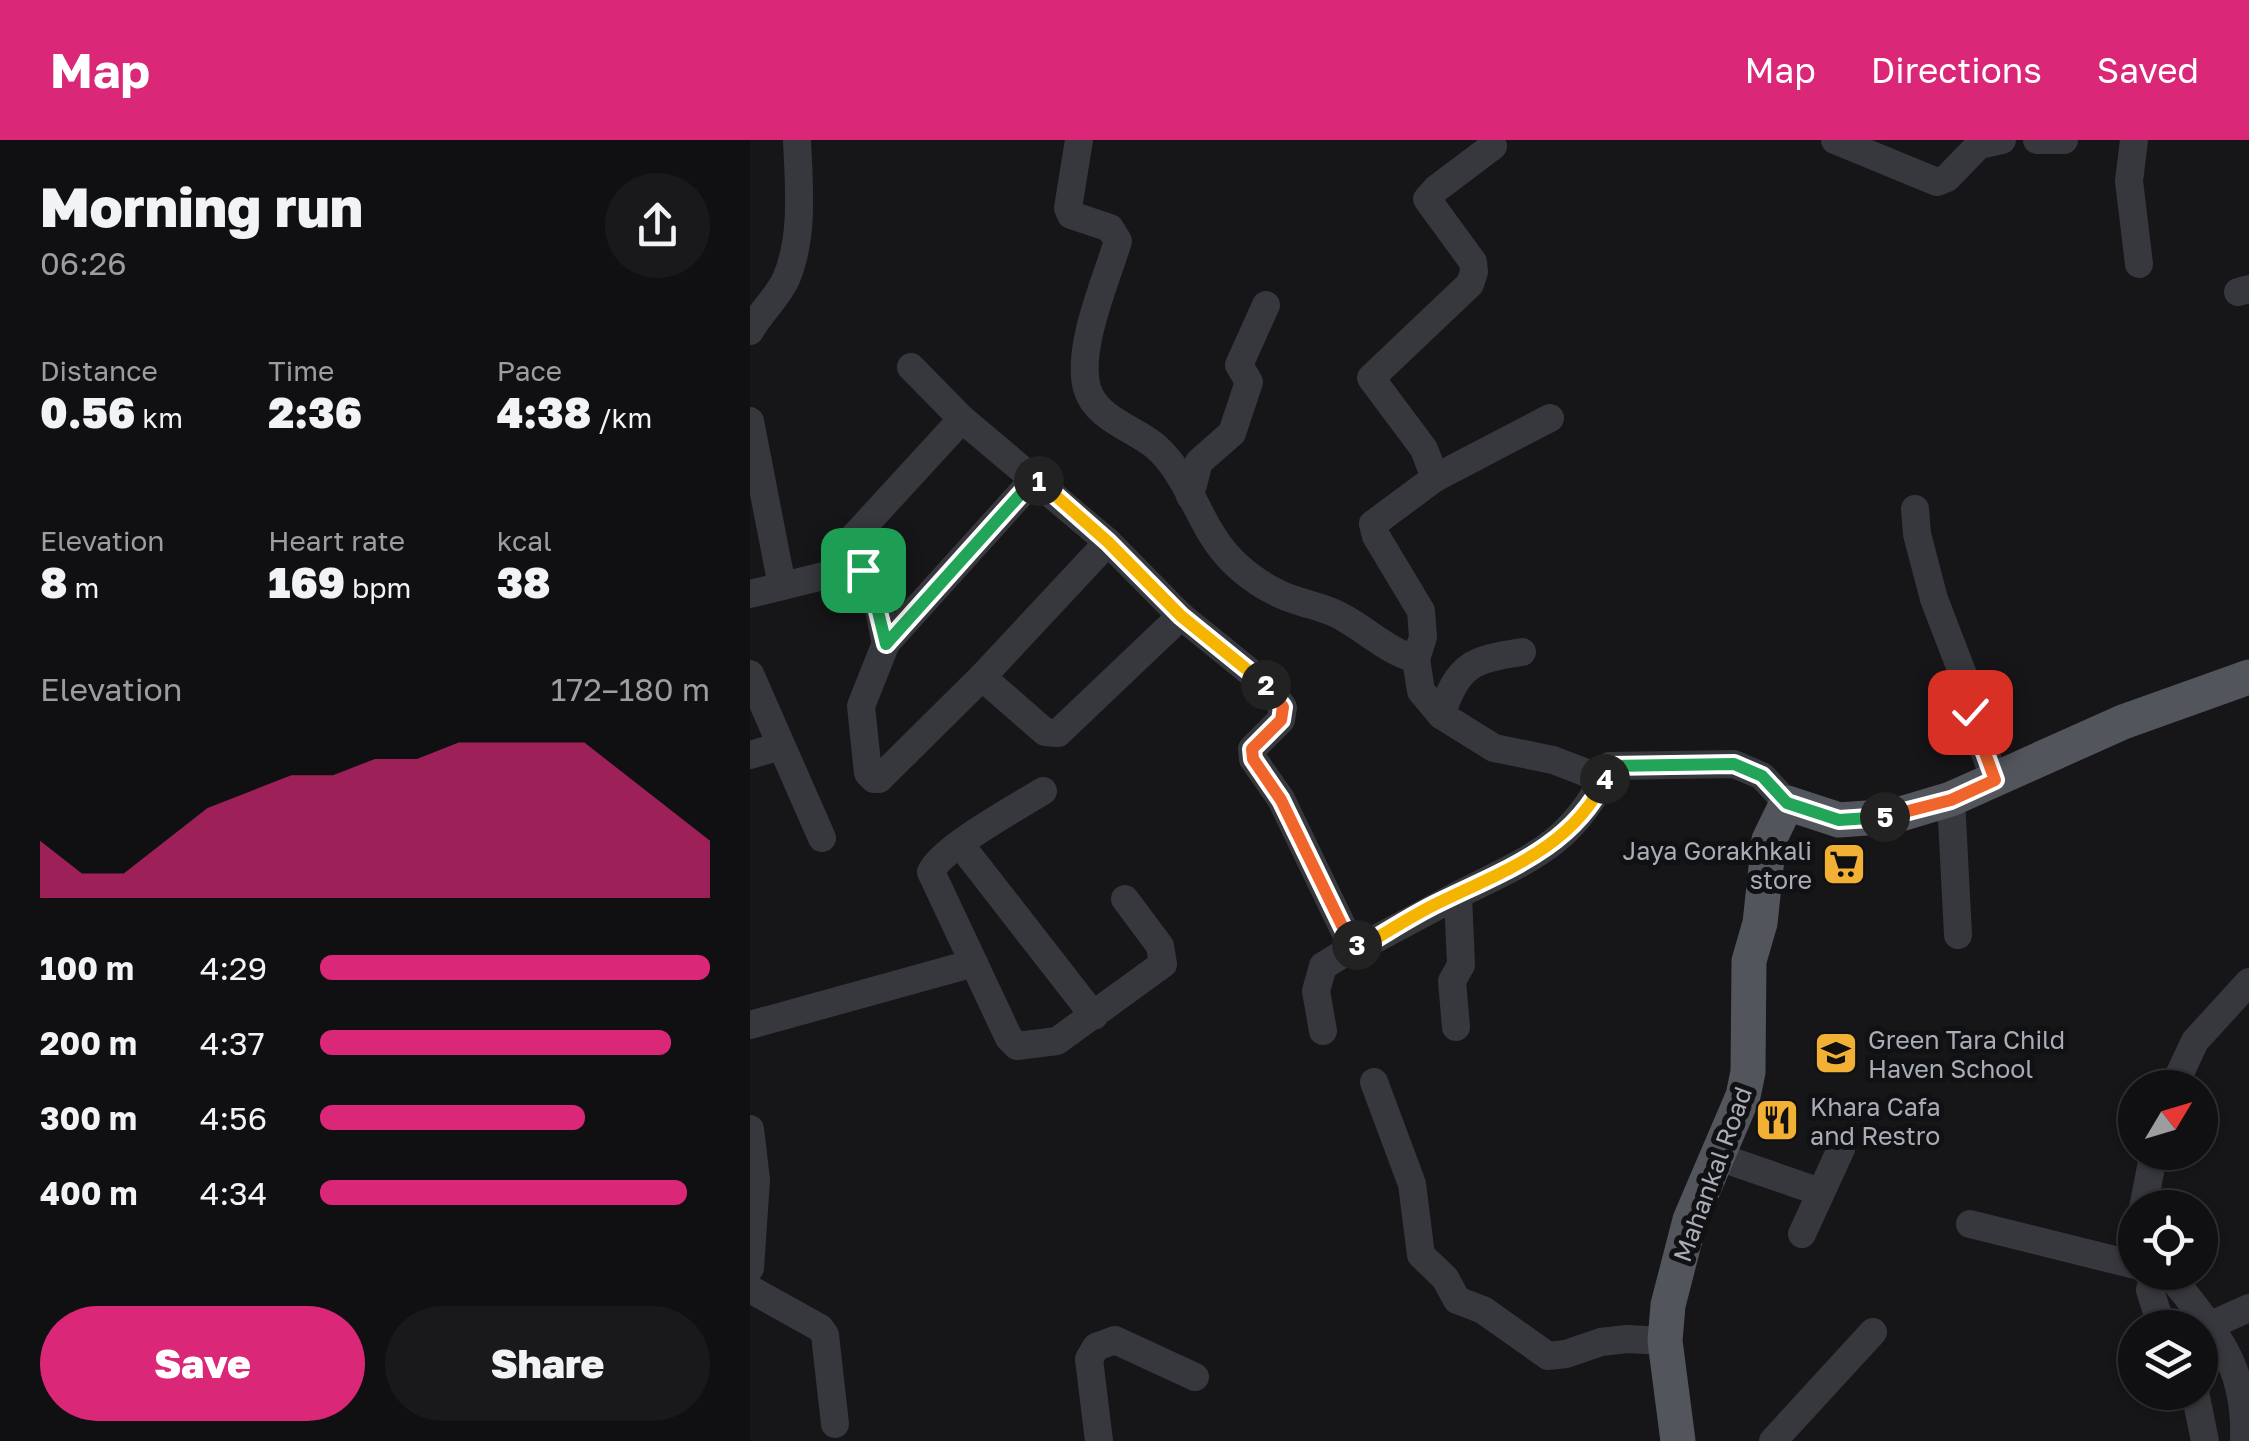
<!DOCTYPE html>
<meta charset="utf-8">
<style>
body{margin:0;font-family:"Golos Text",sans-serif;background:#19191b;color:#f1f3f6;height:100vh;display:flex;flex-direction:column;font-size:38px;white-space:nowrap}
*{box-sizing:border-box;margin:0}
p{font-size:32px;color:#9c9d9f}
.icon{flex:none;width:55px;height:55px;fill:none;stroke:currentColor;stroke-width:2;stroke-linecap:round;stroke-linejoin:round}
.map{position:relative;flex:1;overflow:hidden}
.panel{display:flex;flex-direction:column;background:#101012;width:750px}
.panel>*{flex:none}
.needle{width:65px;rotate:52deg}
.fabs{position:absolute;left:1368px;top:930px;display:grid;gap:20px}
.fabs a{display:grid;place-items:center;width:100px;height:100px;border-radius:50%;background:#101012;box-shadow:0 2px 8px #0004,0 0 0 2px #303032;font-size:50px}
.pin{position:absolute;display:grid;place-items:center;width:85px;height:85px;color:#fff;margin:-42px;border-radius:20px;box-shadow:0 5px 15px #0006}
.km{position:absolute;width:50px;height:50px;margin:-25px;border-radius:50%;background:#222;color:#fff;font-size:28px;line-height:50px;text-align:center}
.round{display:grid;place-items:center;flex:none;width:105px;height:105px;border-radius:52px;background:#19191b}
.headline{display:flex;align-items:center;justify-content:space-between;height:170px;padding:0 40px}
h1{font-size:55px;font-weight:800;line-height:75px}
.figures{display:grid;grid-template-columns:repeat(3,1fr);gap:15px;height:170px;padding:10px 40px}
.figures div{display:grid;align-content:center}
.figures b{font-size:42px;font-weight:800}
.figures small{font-size:28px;font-weight:400}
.figures p{font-size:28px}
.chart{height:280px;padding:20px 40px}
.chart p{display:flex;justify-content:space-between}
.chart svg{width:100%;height:180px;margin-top:10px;fill:#db2777;opacity:.7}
.action{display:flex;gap:20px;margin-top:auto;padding:20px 40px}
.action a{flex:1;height:115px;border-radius:60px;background:#db2777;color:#fff;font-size:40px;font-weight:800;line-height:115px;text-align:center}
.action a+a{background:#19191b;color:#f1f3f6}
ul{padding:0 40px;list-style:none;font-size:32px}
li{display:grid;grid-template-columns:160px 120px 1fr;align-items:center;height:75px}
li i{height:25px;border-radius:12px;background:#db2777}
header{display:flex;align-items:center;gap:60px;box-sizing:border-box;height:140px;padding:0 50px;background:#db2777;color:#fff}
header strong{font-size:48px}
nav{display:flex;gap:55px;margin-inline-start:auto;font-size:35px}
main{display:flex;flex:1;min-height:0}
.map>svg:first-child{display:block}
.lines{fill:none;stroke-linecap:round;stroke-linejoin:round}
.minor{stroke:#37383d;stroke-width:28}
.major{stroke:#53555c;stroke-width:35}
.split-1-casing{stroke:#fff;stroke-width:20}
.split-2-casing{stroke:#fff;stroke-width:20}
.split-3-casing{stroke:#fff;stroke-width:20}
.split-4-casing{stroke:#fff;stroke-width:20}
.split-5-casing{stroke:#fff;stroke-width:20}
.split-6-casing{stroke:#fff;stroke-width:20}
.split-1{stroke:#22a559;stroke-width:12}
.split-2{stroke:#f5b400;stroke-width:12}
.split-3{stroke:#f0652b;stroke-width:12}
.split-4{stroke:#f5b400;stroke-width:12}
.split-5{stroke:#22a559;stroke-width:12}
.split-6{stroke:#f0652b;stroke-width:12}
.labels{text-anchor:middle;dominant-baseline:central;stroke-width:10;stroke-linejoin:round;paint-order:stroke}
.poi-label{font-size:25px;fill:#a8adb8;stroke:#111113;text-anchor:start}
.street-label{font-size:25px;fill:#a8adb8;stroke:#111113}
</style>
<header>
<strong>Map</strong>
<nav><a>Map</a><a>Directions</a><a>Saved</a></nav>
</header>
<main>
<section class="panel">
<div class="headline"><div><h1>Morning run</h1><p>06:26</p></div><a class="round"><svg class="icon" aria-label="share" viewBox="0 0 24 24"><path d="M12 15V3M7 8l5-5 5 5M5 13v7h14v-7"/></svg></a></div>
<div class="figures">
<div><p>Distance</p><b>0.56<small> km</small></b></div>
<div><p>Time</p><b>2:36</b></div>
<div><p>Pace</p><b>4:38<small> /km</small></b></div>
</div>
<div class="figures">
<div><p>Elevation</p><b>8<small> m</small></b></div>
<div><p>Heart rate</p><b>169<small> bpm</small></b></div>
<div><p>kcal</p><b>38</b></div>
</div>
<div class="chart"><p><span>Elevation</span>172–180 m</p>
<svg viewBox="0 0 160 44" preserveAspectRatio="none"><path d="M0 44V30L10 38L20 38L30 30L40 22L50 18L60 14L70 14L80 10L90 10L100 6L110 6L120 6L130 6L140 14L150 22L160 30V44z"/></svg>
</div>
<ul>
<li><b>100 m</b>4:29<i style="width:100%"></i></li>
<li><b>200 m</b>4:37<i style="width:90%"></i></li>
<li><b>300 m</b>4:56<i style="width:68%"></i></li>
<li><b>400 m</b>4:34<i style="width:94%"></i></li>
</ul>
<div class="action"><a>Save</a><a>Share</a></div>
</section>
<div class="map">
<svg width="1499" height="1301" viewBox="0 0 1499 1301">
<rect width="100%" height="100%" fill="#161618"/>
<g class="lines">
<g class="minor">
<path d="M329 0 318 68 321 75 360 88 368 101C356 141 326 208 337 248 345 278 383 288 405 306 438 334 448 382 476 414 493 434 520 452 545 460 562 466 578 468 594 478 619 492 639 512 666 519"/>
<polyline points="1085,0 1187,42 1197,38 1229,5 1252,0"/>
<polyline points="1287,0 1314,0"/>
<polyline points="1384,0 1379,41 1389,124"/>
<polyline points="743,6 686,49 677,59 723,122 724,132 720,144 621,238 674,309 685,338 623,384 626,396 671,471 673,497 666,519 671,551 691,575 744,608 803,620 842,635 860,626 984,624 1012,636 1037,663"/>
<polyline points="1488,152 1499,149"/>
<path d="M0 191C10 173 27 158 36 139 54 97 49 45 47 0"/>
<polyline points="161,227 212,279 358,402 431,476 516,545 533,567 531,580 502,609 503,619 531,659 599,800 607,805 620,802 708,755"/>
<polyline points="0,281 32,446"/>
<polyline points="285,338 136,503 111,566 118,633 124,639 129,639 232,537 358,402"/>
<polyline points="685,338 800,278"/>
<polyline points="440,356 449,322 482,293 499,242 489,225 516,165"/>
<polyline points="1165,369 1167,394 1184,459 1217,545 1220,572 1245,640"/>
<polyline points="87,432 101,400 212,279"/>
<path d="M0 454 106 428C128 437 130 482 136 503"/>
<polyline points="0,534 72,698"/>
<polyline points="232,537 295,592 308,593 431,476"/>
<path d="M691 575C709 524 721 520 772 512"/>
<polyline points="0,615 31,606"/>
<path d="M293 651C269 666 190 709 181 732L259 898 267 906 307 901 413 824 410 806 375 759"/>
<polyline points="1201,659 1208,795"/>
<polyline points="210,704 344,876"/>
<polyline points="0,885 224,823"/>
<path d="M706 887 702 841 711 825 708 755C781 718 823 705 860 626"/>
<polyline points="573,891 566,851 573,826 607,805"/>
<polyline points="624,942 662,1044 671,1115 695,1138 707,1160 733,1170 798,1216 816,1214 851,1202 877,1199 915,1201"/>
<polyline points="1423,948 1445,901 1499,842"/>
<polyline points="0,989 6,1040 0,1128"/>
<polyline points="966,1016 1070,1052"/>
<polyline points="1393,1068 1404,1012"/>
<polyline points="1220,1084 1385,1125"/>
<polyline points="1052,1094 1091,1009"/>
<polyline points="1405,1132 1400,1150 1412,1188"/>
<path d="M1418 1132C1463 1192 1497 1221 1494 1301"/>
<polyline points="0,1149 70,1188 75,1195 85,1284"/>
<polyline points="1461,1185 1499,1168"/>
<polyline points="1445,1252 1455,1301"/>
<polyline points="349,1301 339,1219 346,1207 365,1200 445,1237"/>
<polyline points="1023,1301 1123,1192"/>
</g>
<polyline class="major" points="928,1301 915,1201 918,1165 940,1080 993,956 998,932 999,821 1010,783 1019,700 1037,663 1089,680 1144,676 1201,659 1373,582 1499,537"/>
</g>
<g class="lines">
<g class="split-1-casing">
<polyline id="split-1" points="113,430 121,443 136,504 285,338 289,341"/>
</g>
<g class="split-2-casing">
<polyline id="split-2" points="289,341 358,402 431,476 516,545"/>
</g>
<g class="split-3-casing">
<polyline id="split-3" points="516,545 533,567 531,580 502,609 503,619 531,660 599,800 607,805"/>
</g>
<g class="split-4-casing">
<path id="split-4" d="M607 805 620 802C642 789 665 774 688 763 753 731 822 708 855 639"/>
</g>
<g class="split-5-casing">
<polyline id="split-5" points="855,639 860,626 984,624 1012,636 1037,663 1089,680 1135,677"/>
</g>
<g class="split-6-casing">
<polyline id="split-6" points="1135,677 1201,660 1245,640 1220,572"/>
</g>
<use href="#split-1" class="split-1"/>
<use href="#split-2" class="split-2"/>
<use href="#split-3" class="split-3"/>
<use href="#split-4" class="split-4"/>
<use href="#split-5" class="split-5"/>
<use href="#split-6" class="split-6"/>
</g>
<defs>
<g id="supermarket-square" transform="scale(2.25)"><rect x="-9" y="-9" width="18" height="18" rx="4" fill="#f2b134" stroke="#111113"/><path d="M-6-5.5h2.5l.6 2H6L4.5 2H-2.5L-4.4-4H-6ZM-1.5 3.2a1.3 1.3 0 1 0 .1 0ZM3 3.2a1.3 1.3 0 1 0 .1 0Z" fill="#111"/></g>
<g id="school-square" transform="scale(2.25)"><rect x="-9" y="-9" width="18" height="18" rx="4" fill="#f2b134" stroke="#111113"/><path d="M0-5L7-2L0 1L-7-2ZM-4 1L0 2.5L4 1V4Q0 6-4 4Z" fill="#111"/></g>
<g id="restaurant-square" transform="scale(2.25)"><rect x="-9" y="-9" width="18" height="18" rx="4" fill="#f2b134" stroke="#111113"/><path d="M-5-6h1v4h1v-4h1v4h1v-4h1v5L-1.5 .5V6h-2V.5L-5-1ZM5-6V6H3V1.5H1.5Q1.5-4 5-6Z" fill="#111"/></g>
</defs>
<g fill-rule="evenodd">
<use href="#supermarket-square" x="1094" y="724"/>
<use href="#school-square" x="1086" y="913"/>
<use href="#restaurant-square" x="1027" y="980"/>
</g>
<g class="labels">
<g class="poi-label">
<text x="1062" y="710" text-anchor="end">Jaya Gorakhkali<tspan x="1062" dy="29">store</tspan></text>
<text x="1118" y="899">Green Tara Child<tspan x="1118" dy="29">Haven School</tspan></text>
<text x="1060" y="966">Khara Cafa<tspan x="1060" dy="29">and Restro</tspan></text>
</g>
<g class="street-label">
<text transform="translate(962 1034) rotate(-70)">Mahankal Road</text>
</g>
</g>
</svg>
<div class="fabs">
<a><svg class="needle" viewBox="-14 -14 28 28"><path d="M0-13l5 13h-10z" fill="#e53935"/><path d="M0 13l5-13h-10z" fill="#9c9d9f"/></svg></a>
<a><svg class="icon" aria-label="locate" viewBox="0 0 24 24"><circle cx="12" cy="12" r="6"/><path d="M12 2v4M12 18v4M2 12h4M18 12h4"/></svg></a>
<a><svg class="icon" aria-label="layers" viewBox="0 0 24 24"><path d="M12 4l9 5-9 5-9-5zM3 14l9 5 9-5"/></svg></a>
</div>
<div class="pin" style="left:113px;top:430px;background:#1e9e55"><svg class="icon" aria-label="arrive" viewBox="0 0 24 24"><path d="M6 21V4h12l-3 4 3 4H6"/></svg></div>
<div class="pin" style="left:1220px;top:572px;background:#d93025"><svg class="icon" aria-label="check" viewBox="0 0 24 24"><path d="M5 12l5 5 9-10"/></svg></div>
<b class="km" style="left:289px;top:341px">1</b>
<b class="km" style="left:516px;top:545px">2</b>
<b class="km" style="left:607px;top:805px">3</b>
<b class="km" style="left:855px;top:639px">4</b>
<b class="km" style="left:1135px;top:677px">5</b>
</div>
</main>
